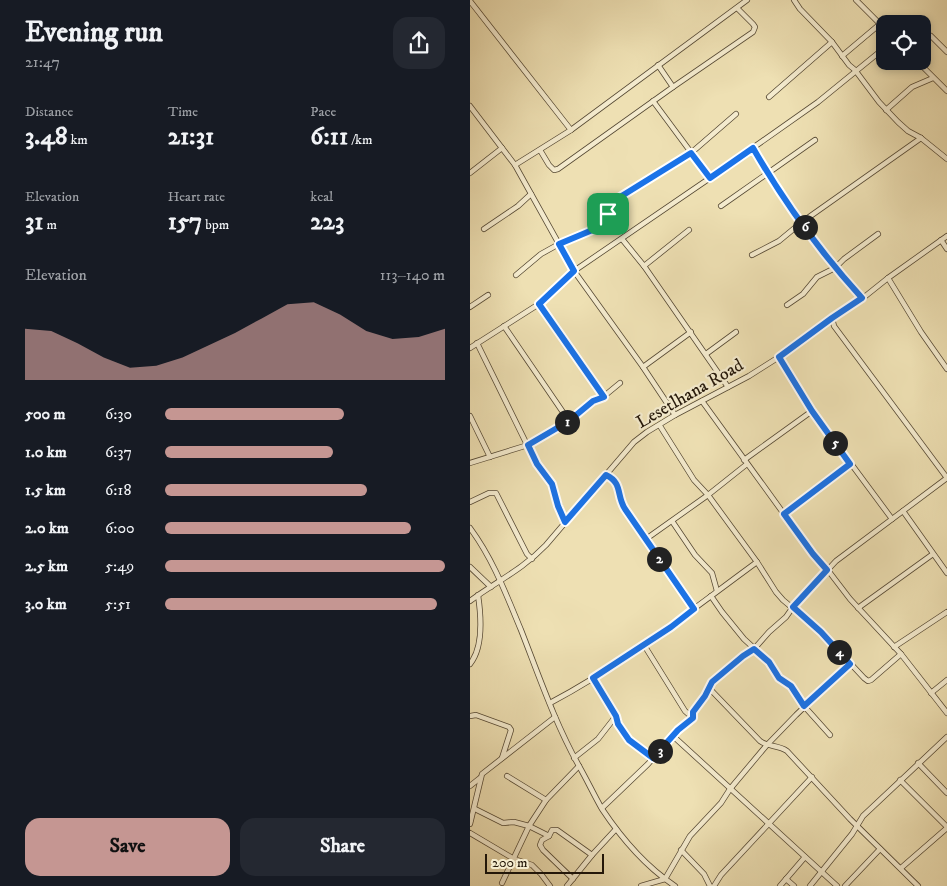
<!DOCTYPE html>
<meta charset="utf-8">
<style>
body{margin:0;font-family:"IM FELL DW Pica",serif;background:#242831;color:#f1f3f6;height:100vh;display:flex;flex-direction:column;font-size:19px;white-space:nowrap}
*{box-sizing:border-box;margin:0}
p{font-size:16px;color:#9ea1a6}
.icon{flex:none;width:28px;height:28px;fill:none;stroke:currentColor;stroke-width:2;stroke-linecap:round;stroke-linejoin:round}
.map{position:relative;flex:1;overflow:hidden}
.side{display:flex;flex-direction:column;background:#171b24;width:470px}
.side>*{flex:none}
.tools{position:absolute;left:406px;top:15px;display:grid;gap:10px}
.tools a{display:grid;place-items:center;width:55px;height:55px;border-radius:10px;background:#171b24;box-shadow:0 2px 8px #0003;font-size:25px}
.scale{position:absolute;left:15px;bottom:12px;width:119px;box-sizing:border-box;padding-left:5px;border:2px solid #241709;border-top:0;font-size:14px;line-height:18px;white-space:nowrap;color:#241709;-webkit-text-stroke:4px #f4ebce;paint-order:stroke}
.pin{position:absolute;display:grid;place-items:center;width:42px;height:42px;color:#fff;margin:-21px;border-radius:10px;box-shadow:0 2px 8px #0006}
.km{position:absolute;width:25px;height:25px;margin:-12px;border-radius:50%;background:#222;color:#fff;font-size:14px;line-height:25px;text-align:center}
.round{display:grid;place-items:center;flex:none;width:52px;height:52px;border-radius:15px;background:#242831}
.headline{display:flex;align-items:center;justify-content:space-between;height:85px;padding:0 25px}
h1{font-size:28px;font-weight:700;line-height:38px}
.figures{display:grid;grid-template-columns:repeat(3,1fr);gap:8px;height:85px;padding:5px 25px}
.figures div{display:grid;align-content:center}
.figures b{font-size:25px;font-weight:700}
.figures small{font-size:14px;font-weight:400}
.figures p{font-size:14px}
.chart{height:140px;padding:10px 25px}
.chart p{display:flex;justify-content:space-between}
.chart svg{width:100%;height:90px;margin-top:5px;fill:#c59692;opacity:.7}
.cta{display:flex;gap:10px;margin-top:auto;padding:10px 25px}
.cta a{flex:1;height:58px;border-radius:15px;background:#c59692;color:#111;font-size:20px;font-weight:700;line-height:58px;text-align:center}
.cta a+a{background:#242831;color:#f1f3f6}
ul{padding:0 25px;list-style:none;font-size:16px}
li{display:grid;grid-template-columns:80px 60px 1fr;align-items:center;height:38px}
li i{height:12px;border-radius:6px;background:#c59692}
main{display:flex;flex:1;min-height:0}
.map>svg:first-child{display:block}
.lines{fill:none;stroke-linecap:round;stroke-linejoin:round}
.minor-casing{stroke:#564934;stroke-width:6}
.minor{stroke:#f4ebce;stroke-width:4.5}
.route-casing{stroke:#fff;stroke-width:10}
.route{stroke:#1a73e8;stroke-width:6}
.labels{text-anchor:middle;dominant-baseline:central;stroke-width:4.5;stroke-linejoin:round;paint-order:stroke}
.street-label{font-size:18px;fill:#241709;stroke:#f4ebce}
</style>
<main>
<section class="side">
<div class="headline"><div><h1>Evening run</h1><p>21:47</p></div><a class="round"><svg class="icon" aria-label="share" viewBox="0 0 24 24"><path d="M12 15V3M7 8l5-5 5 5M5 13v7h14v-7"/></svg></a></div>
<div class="figures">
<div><p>Distance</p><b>3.48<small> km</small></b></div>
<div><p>Time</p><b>21:31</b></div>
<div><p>Pace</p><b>6:11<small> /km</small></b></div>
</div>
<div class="figures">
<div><p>Elevation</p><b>31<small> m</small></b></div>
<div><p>Heart rate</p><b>157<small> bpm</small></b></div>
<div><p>kcal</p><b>223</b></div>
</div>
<div class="chart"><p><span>Elevation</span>113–140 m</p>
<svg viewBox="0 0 160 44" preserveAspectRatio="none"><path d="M0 44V19L10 20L20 26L30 33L40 38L50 37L60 33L70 27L80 21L90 14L100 7L110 6L120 12L130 20L140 24L150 23L160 19V44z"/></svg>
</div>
<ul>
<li><b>500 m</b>6:30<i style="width:64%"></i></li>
<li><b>1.0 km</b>6:37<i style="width:60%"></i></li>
<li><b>1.5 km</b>6:18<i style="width:72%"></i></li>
<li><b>2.0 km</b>6:00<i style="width:88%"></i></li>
<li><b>2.5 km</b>5:49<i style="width:100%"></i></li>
<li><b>3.0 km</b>5:51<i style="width:97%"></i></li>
</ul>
<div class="cta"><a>Save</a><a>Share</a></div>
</section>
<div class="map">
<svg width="477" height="886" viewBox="0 0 477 886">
<rect width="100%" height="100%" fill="#eee0b3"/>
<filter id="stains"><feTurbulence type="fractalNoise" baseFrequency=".004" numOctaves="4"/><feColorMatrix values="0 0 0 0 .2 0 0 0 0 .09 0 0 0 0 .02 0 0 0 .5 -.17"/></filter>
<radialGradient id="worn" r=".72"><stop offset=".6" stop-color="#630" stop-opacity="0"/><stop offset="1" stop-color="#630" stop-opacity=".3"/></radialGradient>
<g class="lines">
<g class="minor-casing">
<g id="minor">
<polyline points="324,0 330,9 362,42 379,65 385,70 409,102 428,122 438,131 451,138 477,159"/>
<polyline points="386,0 415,29"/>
<polyline points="0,1 101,130"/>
<polyline points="461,36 477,52"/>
<polyline points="372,56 410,24"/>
<polyline points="447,61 477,91"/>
<polyline points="188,65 203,87 283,32 285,27 283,24 267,8"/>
<polyline points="299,97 362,42"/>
<polyline points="183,101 240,178"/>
<polyline points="0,106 45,165 104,271 173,367 205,415"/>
<polyline points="416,110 442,87 463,78"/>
<path d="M283 148C314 202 351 253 393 298"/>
<polyline points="70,150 79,165 84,170 88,169 203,87"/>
<polyline points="45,165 101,130 277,0"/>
<polyline points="0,173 32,148"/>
<polyline points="251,206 345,140"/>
<polyline points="14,229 48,206 61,194"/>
<polyline points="152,239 174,266 258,387"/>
<polyline points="471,240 477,249"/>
<polyline points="282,255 309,241 332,222 451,138"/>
<polyline points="174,266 219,230"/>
<polyline points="46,275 71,254 89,244 132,226 150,197 221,153 266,114"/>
<polyline points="418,278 451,332 477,369"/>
<polyline points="69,304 133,397"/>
<polyline points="317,305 333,294 347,277 365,268 374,259 408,234"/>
<polyline points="0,307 18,295"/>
<polyline points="362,318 364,326 477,478"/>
<polyline points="34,326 99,421"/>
<polyline points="7,343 65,461 82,484 95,521"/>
<polyline points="0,348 69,304 104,271 240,178 348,102 407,54 415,50"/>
<polyline points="236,354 266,332"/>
<polyline points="309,357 342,411 422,519"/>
<polyline points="173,367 221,332"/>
<polyline points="232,401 343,554 357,569 380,599 431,654 477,713"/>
<polyline points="0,416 20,457"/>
<polyline points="190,426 224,480 238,495 287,562 306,592 313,600 351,632 394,678 398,681 401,680 431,654"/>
<polyline points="274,460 342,411"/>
<polyline points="0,463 58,445 99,421 123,401 133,397 150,383"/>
<path d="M136 475C153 483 147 495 155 509L224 609"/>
<polyline points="0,502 19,493 26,493 57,554 62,559"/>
<polyline points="433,511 477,573"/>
<polyline points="314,514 380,464"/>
<polyline points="202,521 225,555 242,573 247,591"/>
<path d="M0 528C23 559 36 594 51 630 69 676 85 723 109 766 117 780 124 795 132 809 152 839 175 866 205 886"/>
<polyline points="176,539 238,495 277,464"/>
<polyline points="0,567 21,587"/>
<polyline points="241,596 252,612 274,639 299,662 309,678 320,685 334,706 360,735"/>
<path d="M0 601C27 581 52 570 76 545L164 442 177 432 205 415 279 376 309 357 362 318 393 298 418 278 477 236"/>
<polyline points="388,608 463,554"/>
<polyline points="174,645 215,711 223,718"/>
<polyline points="424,647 477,612"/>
<path d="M0 664C14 647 11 615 8 595"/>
<path d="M239 688 290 741C298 747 308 745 317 751L380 819 448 886"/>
<polyline points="461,693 477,680"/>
<path d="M80 703C154 664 220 611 287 562"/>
<polyline points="0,716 6,715 39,727 41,730 32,758"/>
<path d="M146 716C149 736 168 747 183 758"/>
<polyline points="203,736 367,886"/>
<polyline points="104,758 128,739 146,716 123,678"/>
<polyline points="448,763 477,793"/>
<polyline points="37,776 76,800"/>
<polyline points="430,780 477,827"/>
<polyline points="0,786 10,778"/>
<polyline points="132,808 178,764 208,730 223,718 223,713 235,696 242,682 273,656 284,649 299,632 316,617 323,607 366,561 477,478"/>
<polyline points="5,809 33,823 44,822 59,826 79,836"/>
<polyline points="0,824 12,774 85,717"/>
<polyline points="0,833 44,859 62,865 71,874 80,886"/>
<polyline points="211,850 234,874 240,886"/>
<polyline points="431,868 477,828"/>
<polyline points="103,879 73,850 70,845 72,840 79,836 82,830 87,830 122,855"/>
<polyline points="316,879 324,886"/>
<polyline points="32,883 59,826 76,800 109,766"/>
<polyline points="97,886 122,855 146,829"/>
<polyline points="171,886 195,879 220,836 251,803 260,789 296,746 326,715 380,663"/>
<polyline points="244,886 251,875 342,777"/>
<polyline points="310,886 335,857"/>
<polyline points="340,886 382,834 393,816 477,737"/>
<polyline points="375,886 410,849"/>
</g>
</g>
<use href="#minor" class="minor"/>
</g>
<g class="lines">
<g class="route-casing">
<path id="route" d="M283 148C314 202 351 253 392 298L362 318 309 357 342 411 380 464 314 514 343 554 357 570 323 607 351 632 380 664 334 706 321 686 309 678 299 662 284 649 273 656 242 682 235 696 223 712V718L208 730 183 758 159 740 148 724 146 716 123 678 201 627 224 609 155 509C146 495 153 483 136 475L95 522 88 506 82 484 67 464 58 445 99 421 123 401 134 397 69 304 104 271 89 244 132 226 150 197 221 153 240 178Z"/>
</g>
<use href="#route" class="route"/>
</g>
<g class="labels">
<g class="street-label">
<text transform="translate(220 394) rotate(-30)">Lesetlhana Road</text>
</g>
</g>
<rect width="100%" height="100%" filter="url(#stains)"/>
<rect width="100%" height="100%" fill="url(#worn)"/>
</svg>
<div class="tools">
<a><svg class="icon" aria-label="locate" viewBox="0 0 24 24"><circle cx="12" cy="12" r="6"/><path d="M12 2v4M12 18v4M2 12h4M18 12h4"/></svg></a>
</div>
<div class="scale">200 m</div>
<div class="pin" style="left:138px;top:214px;background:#1e9e55"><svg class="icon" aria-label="arrive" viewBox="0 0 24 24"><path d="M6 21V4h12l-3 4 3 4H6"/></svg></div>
<b class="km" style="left:97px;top:422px">1</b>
<b class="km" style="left:189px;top:559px">2</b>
<b class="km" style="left:190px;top:751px">3</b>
<b class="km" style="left:369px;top:652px">4</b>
<b class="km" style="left:365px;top:443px">5</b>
<b class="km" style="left:335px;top:227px">6</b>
</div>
</main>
